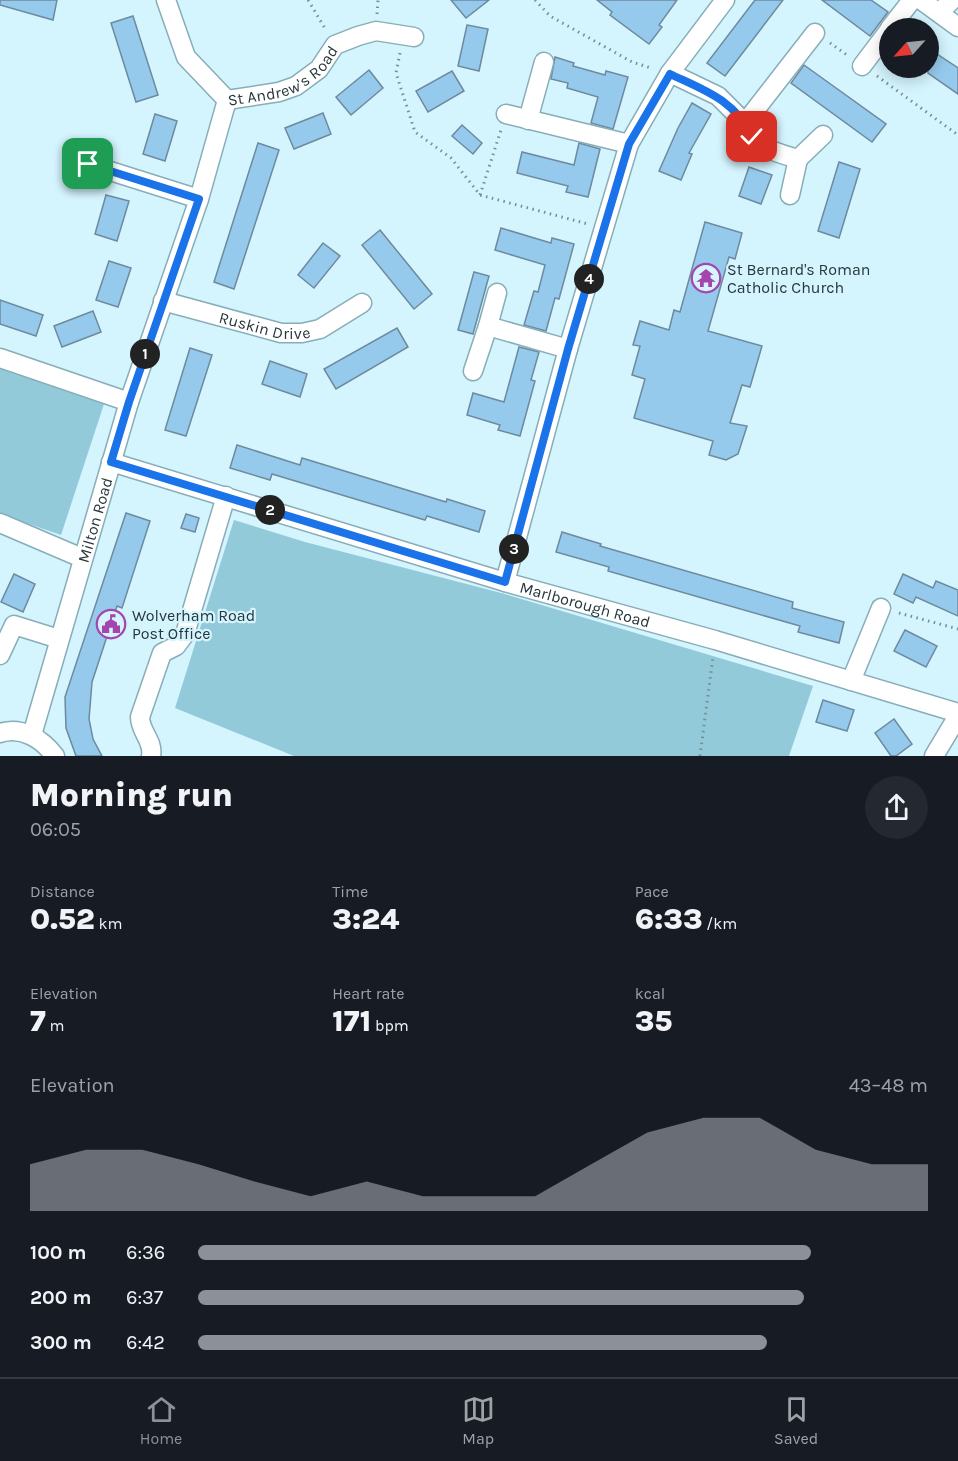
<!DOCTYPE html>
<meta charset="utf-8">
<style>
body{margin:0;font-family:Karla,sans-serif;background:#242831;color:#f1f3f6;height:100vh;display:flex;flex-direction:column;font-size:22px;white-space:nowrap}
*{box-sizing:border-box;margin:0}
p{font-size:20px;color:#9ea1a6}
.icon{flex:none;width:33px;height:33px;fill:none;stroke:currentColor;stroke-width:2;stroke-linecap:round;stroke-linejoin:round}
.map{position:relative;height:756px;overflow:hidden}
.details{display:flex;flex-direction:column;background:#171b24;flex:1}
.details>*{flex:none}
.needle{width:39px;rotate:243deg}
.tools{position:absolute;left:879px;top:18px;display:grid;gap:12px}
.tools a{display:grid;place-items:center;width:60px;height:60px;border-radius:50%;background:#171b24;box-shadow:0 3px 15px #0003;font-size:30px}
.pin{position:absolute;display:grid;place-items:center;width:51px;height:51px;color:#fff;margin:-26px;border-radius:12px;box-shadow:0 3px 9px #0006}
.km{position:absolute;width:30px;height:30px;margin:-15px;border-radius:50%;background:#222;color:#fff;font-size:16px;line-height:30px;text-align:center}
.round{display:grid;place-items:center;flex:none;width:63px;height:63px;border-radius:32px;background:#242831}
.summary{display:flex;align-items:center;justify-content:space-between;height:102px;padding:0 30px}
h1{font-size:33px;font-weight:800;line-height:45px}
.figures{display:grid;grid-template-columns:repeat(3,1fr);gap:9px;height:102px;padding:6px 30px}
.figures div{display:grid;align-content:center}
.figures b{font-size:30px;font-weight:800}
.figures small{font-size:16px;font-weight:400}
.figures p{font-size:16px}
.chart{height:168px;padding:12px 30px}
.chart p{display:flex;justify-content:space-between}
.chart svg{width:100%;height:108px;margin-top:6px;fill:#8c9099;opacity:.7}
ul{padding:0 30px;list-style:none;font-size:20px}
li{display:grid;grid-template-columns:96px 72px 1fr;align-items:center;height:45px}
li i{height:15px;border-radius:8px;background:#8c9099}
.tabs{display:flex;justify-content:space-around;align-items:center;height:84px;border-top:2px solid #363941;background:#171b24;font-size:16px;color:#9ea1a6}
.tabs a{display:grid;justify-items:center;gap:3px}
.tabs .current{color:#8c9099}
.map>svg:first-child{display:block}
.green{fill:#92cada}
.building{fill:#96caed;stroke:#6d8a9e;stroke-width:1.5}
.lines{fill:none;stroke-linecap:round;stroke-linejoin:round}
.minor-casing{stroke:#87aeb8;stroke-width:21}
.path{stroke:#768e94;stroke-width:3;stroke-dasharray:1.5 4.5;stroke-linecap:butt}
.minor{stroke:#fff;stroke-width:18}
.route-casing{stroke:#fff;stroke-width:12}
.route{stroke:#1a73e8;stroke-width:8}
.labels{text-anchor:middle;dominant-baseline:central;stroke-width:4.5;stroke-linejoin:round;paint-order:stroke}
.street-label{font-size:16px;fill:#27373b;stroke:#d4f4fe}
.poi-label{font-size:16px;fill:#27373b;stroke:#d4f4fe;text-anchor:start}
</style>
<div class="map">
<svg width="958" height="756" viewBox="0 0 958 756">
<rect width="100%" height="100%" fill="#d4f4fe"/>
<g class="green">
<polygon points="0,367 104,404 61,535 0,514"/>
<polygon points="234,520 305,542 505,594 813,686 789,756 294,756 175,708"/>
</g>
<g class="building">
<polygon points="0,0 57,0 53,20 0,5"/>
<polygon points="451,0 489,0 466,18"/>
<polygon points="597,0 677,0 659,25 662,27 649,44 610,15 612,12"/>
<polygon points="755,0 783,0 725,76 707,63"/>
<polygon points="822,0 871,0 888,12 870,36"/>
<polygon points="133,16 158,95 136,102 111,23"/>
<polygon points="467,25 488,29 479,71 458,66"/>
<polygon points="928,48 958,68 958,94 928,73"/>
<polygon points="555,57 574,63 573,66 605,75 606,71 628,77 613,129 591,123 598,97 567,88 568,83 551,79"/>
<polygon points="804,65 886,124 872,142 791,83"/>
<polygon points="369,70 383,88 351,115 336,97"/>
<polygon points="452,71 464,91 428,112 416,91"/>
<polygon points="692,103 711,114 689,153 692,154 681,180 659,171 678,128"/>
<polygon points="323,113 331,134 294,149 285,128"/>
<polygon points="155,114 177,121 165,161 143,154"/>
<polygon points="462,125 482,143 473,154 452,136"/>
<polygon points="258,143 279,150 234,289 214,282"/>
<polygon points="579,143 600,149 588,197 566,192 568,186 517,173 522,152 574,165"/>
<polygon points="839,162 860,169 839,238 818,231"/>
<polygon points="749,167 772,175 761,204 739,196"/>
<polygon points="106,195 129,201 117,241 95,234"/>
<polygon points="705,222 742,233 735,259 729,257 708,331 762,346 750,387 742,385 730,423 747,426 738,454 726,460 709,455 713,441 634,418 645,379 632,375 640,346 633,345 640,321 669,330 674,310 680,312"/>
<polygon points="501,228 551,243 552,238 574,244 559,299 555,298 546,331 524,325 534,291 538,292 545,265 495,250"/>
<polygon points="380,230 432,294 414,309 362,245"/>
<polygon points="323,243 340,256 314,288 298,275"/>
<polygon points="109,261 131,268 118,307 96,300"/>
<polygon points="474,272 489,276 473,334 458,330"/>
<polygon points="0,300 43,315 36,336 0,324"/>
<polygon points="93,311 101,332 62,347 54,326"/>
<polygon points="397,328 408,347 336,389 324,369"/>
<polygon points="519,347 539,352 531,380 535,381 520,436 498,430 500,425 467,415 473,393 504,402"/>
<polygon points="190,348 212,355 186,436 165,430"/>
<polygon points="270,361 307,374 300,397 262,384"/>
<polygon points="237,445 300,465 302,458 446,502 447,499 485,511 479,532 427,516 425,520 272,474 270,480 230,468"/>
<polygon points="126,513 150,521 122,608 117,606 92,682 89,719 93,739 102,756 76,756 66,728 65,697"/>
<polygon points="186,514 199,518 195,532 181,528"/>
<polygon points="562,532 601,544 600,546 793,602 792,608 844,622 839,643 798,632 800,626 608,571 609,567 556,552"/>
<polygon points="14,574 35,584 23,612 1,602"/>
<polygon points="903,574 933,588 936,581 958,590 958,616 916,597 913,603 894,594"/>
<polygon points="905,630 937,646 926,667 894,651"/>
<polygon points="823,700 854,710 847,731 816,722"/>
<polygon points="894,719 912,744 896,756 891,756 875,733"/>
</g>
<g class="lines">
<g class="minor-casing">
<g id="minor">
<path id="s1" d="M166 0 186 57 227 100 279 92 296 86 319 69 335 45 358 36 376 31 414 37"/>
<polyline points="921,0 958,27"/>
<polyline points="939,13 952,0"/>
<polyline points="890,28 912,0"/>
<polyline points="862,66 890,29"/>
<polyline points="670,73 718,96 745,123 815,33"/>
<polyline points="506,114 629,144"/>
<polyline points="528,120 544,62"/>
<path d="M745 123C757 149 772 151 798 159L823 135"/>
<polyline points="88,164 199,199"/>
<polyline points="790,195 798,159"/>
<polyline points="497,293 488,326 568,349"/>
<path id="s2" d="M163 301 281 333H302L320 329 362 303"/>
<polyline points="0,358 129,402"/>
<polyline points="473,371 488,326"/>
<path id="s3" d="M111 462 505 582 715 640 958 713"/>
<polyline points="0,523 82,558"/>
<polyline points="505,582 568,349 629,144 670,73 725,0"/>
<polyline points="0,655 14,625 59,639"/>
<polyline points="851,681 881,608"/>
<path d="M0 733C22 726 42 739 55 756"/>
<path id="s4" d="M32 735 129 402 199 199 227 100"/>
<path d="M151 756C154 741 140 732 140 717L162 653 176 646 185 634 226 496"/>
<polyline points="934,756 958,716"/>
</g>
</g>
<g class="path">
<polyline points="308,0 326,30"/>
<polyline points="535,0 550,16 632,62 651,68"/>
<polyline points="377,14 378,0"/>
<polyline points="830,43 847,55"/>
<polyline points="400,53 396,73 415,132 451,158 480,195 588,224"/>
<polyline points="877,76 958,135"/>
<polyline points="480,195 501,130"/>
<polyline points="899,613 958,629"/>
<polyline points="700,756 713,657"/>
</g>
<use href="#minor" class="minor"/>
</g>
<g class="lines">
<g class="route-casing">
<path id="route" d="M88 164 199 199 129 402 111 462 505 582 568 349 629 144 670 74C704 90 735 100 752 137"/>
</g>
<use href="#route" class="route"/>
</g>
<defs>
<g id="temple-ring" transform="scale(1.5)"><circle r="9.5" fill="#d4f4fe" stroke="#a446ae" stroke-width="1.5"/><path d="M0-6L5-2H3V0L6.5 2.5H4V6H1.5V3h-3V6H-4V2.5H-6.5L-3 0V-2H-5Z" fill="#a446ae"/></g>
<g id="civic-ring" transform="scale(1.5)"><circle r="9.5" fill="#d4f4fe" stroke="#a446ae" stroke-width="1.5"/><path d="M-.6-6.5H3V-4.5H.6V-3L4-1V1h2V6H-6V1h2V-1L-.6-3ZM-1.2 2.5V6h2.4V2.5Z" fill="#a446ae"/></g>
</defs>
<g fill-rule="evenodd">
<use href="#temple-ring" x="706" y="278"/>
<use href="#civic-ring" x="111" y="624"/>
</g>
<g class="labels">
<g class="street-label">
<text stroke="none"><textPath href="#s1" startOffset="183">St Andrew's Road</textPath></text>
<text stroke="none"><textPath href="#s2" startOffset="105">Ruskin Drive</textPath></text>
<text stroke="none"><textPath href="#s4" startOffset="224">Milton Road</textPath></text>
<text stroke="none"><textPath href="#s3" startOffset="495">Marlborough Road</textPath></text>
</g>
<g class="poi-label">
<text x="727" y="269">St Bernard's Roman<tspan x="727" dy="18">Catholic Church</tspan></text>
<text x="132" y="615">Wolverham Road<tspan x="132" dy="18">Post Office</tspan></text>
</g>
</g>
</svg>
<div class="tools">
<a><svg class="needle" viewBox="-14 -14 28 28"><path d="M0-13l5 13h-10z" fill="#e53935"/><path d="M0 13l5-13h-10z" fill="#9ea1a6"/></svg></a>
</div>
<div class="pin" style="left:88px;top:164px;background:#1e9e55"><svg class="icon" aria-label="arrive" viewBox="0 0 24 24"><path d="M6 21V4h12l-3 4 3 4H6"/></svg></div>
<div class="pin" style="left:752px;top:137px;background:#d93025"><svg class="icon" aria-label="check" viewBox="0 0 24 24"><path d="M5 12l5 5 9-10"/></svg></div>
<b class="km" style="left:145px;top:354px">1</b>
<b class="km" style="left:270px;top:510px">2</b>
<b class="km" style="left:514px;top:549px">3</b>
<b class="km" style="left:589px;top:279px">4</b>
</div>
<section class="details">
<div class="summary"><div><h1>Morning run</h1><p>06:05</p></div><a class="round"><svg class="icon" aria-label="share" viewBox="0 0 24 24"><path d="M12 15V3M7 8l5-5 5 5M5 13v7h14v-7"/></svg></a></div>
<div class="figures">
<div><p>Distance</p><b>0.52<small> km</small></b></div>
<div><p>Time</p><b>3:24</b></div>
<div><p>Pace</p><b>6:33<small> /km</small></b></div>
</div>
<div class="figures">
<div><p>Elevation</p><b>7<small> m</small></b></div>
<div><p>Heart rate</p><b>171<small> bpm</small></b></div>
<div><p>kcal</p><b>35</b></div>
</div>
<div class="chart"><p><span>Elevation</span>43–48 m</p>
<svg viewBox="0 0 160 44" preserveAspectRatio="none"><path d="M0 44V25L10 19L20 19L30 25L40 32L50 38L60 32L70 38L80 38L90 38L100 25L110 12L120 6L130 6L140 19L150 25L160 25V44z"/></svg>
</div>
<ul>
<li><b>100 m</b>6:36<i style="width:84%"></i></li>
<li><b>200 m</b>6:37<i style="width:83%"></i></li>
<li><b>300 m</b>6:42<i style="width:78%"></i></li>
</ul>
</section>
<nav class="tabs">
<a class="current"><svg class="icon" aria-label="home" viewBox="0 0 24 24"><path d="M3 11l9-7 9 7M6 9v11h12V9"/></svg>Home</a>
<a><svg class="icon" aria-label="map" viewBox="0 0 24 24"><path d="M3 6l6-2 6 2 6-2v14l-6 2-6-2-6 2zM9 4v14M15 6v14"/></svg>Map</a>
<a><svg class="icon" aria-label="saved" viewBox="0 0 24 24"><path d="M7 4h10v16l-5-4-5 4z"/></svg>Saved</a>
</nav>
